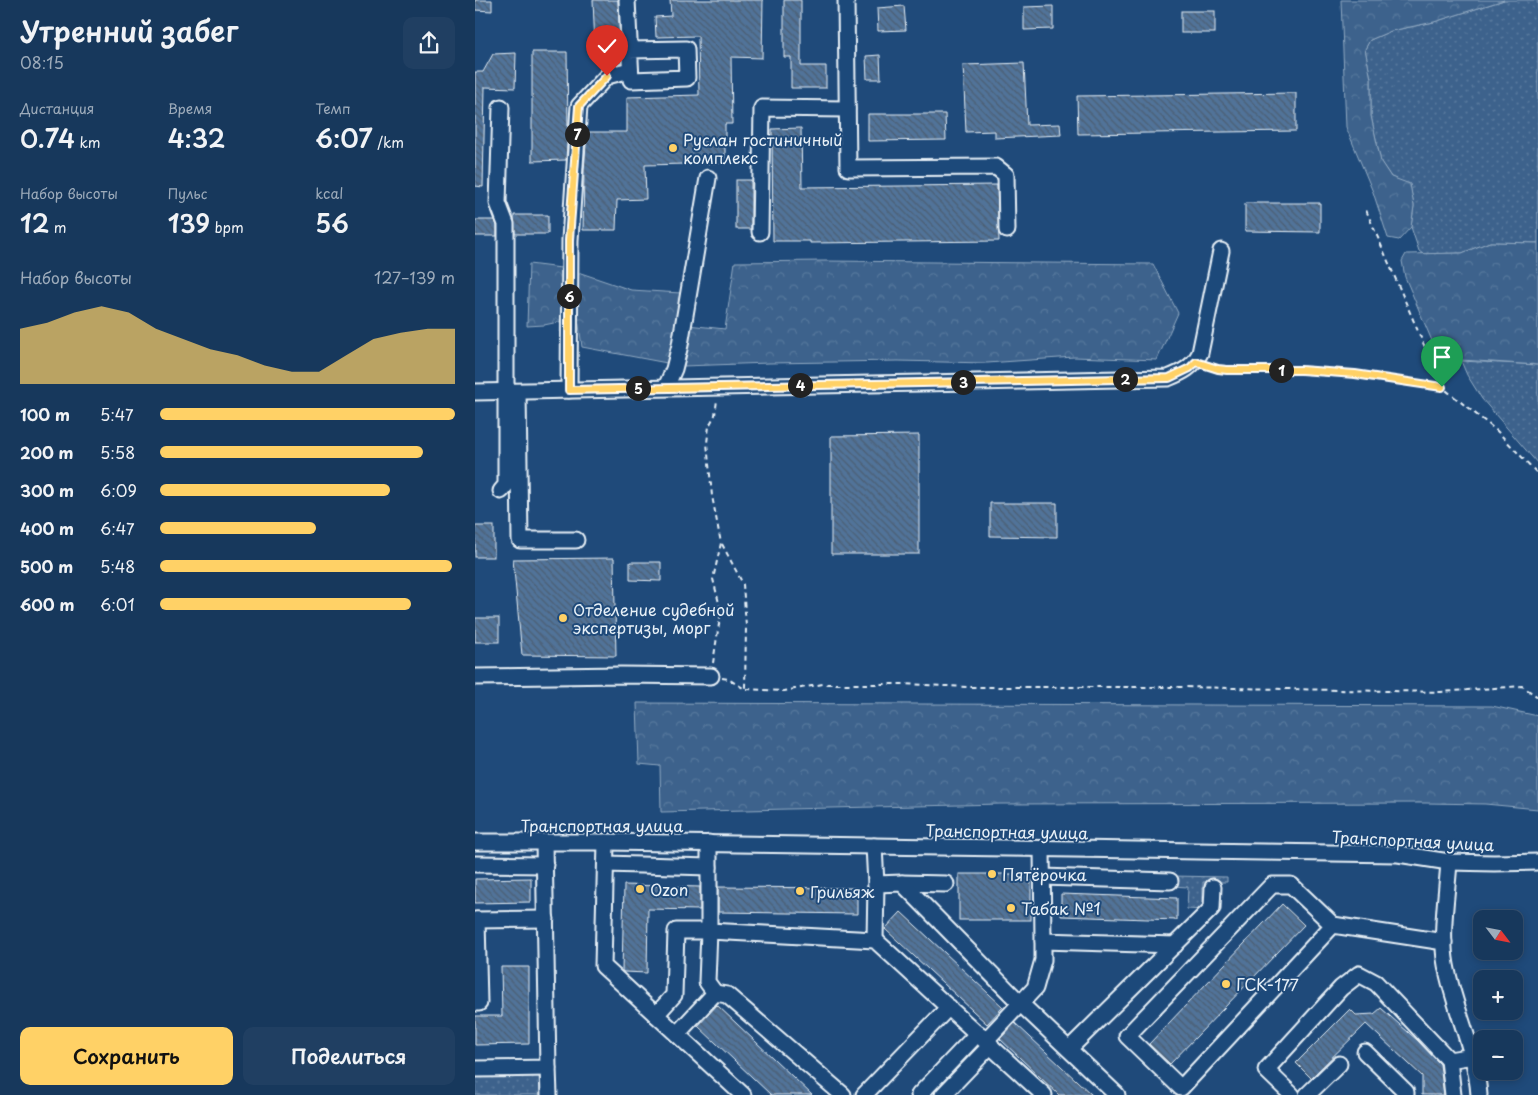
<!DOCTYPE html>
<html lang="ru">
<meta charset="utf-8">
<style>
body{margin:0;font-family:"Playpen Sans",sans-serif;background:#203f62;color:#f1f3f6;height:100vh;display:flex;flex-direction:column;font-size:19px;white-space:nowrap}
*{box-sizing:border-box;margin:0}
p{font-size:16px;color:#9eacbb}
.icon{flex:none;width:28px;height:28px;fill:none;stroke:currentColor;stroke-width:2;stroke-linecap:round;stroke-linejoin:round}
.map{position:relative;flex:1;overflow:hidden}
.drawer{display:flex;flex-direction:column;background:#17385c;width:475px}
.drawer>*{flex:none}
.needle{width:32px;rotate:122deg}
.fabs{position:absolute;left:998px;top:910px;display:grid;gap:10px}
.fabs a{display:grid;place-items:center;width:50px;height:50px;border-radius:10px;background:#17385c;box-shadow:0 2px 8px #0003,0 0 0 1px #365272;font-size:25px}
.pin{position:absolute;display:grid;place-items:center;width:42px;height:42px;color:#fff;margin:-51px -21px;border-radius:50% 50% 50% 0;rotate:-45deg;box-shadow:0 0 5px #0007}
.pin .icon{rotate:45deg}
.km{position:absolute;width:25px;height:25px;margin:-12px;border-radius:50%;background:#222;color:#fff;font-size:14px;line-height:25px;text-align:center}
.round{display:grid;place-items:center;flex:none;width:52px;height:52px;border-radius:10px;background:#203f62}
.summary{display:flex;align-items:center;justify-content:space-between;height:85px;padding:0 20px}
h1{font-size:28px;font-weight:600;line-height:38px}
.stats{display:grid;grid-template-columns:repeat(3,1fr);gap:8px;height:85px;padding:5px 20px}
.stats div{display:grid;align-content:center}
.stats b{font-size:25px;font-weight:600}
.stats small{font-size:14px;font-weight:400}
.stats p{font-size:14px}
.chart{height:140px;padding:10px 20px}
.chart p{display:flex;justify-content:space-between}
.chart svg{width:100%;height:90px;margin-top:5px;fill:#ffd166;opacity:.7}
.cta{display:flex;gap:10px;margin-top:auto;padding:10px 20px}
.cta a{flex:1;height:58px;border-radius:10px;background:#ffd166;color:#111;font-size:20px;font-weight:600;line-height:58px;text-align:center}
.cta a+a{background:#203f62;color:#f1f3f6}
ul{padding:0 20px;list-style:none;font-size:16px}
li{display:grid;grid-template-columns:80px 60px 1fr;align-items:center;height:38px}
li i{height:12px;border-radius:6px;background:#ffd166}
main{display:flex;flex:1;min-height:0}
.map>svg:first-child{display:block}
.grass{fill:url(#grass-dots);stroke:#92aac2}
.forest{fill:url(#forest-crowns);stroke:#92aac2}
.building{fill:url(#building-back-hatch);stroke:#e8f1f8}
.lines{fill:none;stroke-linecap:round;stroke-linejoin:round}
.minor-casing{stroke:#e8f1f8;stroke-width:19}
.path{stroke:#e8f1f8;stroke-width:2;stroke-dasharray:5 4;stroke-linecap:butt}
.minor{stroke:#1f4a7a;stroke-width:15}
.route-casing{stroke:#fff;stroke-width:10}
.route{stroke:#ffd166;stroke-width:6}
.poi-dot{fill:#ffd166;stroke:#1f4a7a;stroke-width:2}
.labels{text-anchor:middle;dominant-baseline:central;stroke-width:4;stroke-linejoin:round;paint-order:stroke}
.poi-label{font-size:16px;fill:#e8f1f8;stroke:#1f4a7a;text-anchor:start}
.street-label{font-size:16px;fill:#e8f1f8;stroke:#1f4a7a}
</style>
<main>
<section class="drawer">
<div class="summary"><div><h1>Утренний забег</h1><p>08:15</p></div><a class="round"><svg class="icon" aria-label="share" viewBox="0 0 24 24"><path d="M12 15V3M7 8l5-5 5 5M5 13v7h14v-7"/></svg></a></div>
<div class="stats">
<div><p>Дистанция</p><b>0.74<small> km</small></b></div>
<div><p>Время</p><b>4:32</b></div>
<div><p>Темп</p><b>6:07<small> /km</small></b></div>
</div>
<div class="stats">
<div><p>Набор высоты</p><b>12<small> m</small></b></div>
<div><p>Пульс</p><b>139<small> bpm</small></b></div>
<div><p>kcal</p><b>56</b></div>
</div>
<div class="chart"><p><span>Набор высоты</span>127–139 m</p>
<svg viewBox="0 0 160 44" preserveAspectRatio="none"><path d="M0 44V17L10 14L20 9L30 6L40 9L50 17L60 22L70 27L80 30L90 35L100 38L110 38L120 30L130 22L140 19L150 17L160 17V44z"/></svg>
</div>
<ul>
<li><b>100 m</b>5:47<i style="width:100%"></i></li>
<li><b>200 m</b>5:58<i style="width:89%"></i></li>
<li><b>300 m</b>6:09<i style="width:78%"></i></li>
<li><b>400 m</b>6:47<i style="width:53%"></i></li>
<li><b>500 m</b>5:48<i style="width:99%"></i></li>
<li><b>600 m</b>6:01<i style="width:85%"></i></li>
</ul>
<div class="cta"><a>Сохранить</a><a>Поделиться</a></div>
</section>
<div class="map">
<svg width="1063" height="1095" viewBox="0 0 1063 1095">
<defs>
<pattern id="grass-dots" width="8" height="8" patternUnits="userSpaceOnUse" patternTransform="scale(1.25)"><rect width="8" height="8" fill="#3c628c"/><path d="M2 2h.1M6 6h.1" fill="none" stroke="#58799d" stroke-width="1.8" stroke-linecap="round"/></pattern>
<pattern id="forest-crowns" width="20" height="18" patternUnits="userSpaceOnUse" patternTransform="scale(1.25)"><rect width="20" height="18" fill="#3c628c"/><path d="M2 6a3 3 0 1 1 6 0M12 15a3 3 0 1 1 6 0" fill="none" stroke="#58799d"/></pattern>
<pattern id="building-back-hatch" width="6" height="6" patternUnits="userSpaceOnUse" patternTransform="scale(1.25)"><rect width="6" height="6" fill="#517399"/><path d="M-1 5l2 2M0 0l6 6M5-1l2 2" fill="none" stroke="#4c5e72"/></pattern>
</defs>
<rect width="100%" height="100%" fill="#1f4a7a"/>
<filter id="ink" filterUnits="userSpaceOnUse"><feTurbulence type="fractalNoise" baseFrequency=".02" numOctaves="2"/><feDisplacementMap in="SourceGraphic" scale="10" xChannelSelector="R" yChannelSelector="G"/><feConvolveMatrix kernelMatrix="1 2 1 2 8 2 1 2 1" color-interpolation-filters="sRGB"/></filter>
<g filter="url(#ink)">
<g class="grass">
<polygon points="1029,0 1063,0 1063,243 1015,242 987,253 948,254 944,251 936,227 939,206 935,185 916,177 906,162 896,116 896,79 890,49 895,40 916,31 959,22"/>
<polygon points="986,361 1063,365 1063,464 1007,399 992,375"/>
<polygon points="697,876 752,877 752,882 728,882 728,910 712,909 713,887 696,886"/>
<polygon points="64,1074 65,1095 0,1095 0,1075"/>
</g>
<g class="forest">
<polygon points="866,0 1029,0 959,22 916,31 895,40 890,49 896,79 896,116 906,162 916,177 935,184 939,206 936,227 924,240 913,238 898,192 871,127"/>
<polygon points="1015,242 1063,243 1063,365 986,360 969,355 960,348 930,277 927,261 931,254 987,253"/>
<polygon points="350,261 678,264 703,313 682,360 599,357 512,363 423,361 294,363 208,366 107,347 103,318 69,325 52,326 54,264 94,269 156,290 206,293 203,324 250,329 260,262"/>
<polygon points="162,703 1017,706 1063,716 1063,809 1010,804 951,803 526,804 186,812 185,766 164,764"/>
</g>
<g class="building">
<polygon points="0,0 17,0 17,11 0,10"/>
<polygon points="118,0 143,0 145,46 120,47"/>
<polygon points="195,0 288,0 287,58 256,57 257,124 250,124 250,163 170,165 171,199 142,200 141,230 108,230 109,171 112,132 152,132 152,97 224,95 223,36 181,37 180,17 196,16"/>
<polygon points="309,0 326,0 326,66 351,66 351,88 316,88 316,57 309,57"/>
<polygon points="429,6 431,30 403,31 402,8"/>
<polygon points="578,6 578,29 549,30 549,7"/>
<rect x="706" y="11" width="34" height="22"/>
<polygon points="57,52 92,52 93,129 91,160 57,161"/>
<polygon points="41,53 40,88 10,87 8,187 0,186 0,72 8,72 18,54"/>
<polygon points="405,55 406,79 392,79 391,56"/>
<polygon points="549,63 552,125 585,124 586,135 520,138 520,131 491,132 488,65"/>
<polygon points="821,93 821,131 603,134 602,96"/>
<polygon points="393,114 470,114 471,140 393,141"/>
<polygon points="326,128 327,187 522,185 524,241 335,243 335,241 298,241 297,129"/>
<rect x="261" y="180" width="15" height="49"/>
<polygon points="770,203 845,203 845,232 770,231"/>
<polygon points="39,215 73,215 73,234 40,234"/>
<polygon points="0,220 20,220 22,226 22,236 0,236"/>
<polygon points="444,435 444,554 356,554 356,436"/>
<polygon points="515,503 582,503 582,537 515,536"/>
<rect x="0" y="526" width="19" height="31"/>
<polygon points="139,558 141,656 47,655 38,559"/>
<polygon points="155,562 186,562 186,581 155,580"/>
<rect x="0" y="618" width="24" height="24"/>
<rect x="484" y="874" width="72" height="46"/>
<polygon points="56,878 56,902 0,903 0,879"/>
<polygon points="149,885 225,887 225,910 173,909 172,973 149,972 147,971"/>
<polygon points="243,887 382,888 382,914 243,912"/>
<polygon points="586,894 702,898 702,920 586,916"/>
<polygon points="807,904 829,925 695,1064 674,1044"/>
<polygon points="426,912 528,1007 512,1024 410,929"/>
<polygon points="26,967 54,967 54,1044 0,1045 0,1016 27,1016"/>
<polygon points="242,1005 337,1095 296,1095 223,1026"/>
<polygon points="906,1008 942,1040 965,1064 969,1095 947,1095 947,1076 891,1024 836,1078 821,1063 875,1009 881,1015 899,1014"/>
<polygon points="540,1023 617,1095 584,1095 525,1039"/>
</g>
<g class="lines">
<g class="minor-casing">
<g id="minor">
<polyline points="152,0 156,80 212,78 211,49 154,50"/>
<polyline points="371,0 373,168 521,167 531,175 532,230"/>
<polyline points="285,232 287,108 372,109"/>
<polyline points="191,387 199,369 205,345 233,178"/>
<polyline points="94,390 95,240 104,106 132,76 155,70"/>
<path d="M0 392 693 378C708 372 718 367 725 353L746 251"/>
<polyline points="43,392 45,540 101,540"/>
<polyline points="26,491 31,485 31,224 23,203 26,107"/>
<polyline points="0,677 146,675 236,676"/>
<polyline points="0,842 131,842 923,854 974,862 1019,863 1063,862"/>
<polyline points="131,842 128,966 268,1095"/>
<polyline points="234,843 234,931 400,940 569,1095"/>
<polyline points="399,846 401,884 400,940"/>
<polyline points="567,849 568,941 700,945"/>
<path d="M974 862C972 894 965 933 971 965 979 1009 1001 1050 1004 1095"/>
<polyline points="0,864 70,865"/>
<polyline points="131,864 234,867"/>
<polyline points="567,877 695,881"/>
<polyline points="427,883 471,884"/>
<polyline points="401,884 427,883 546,1004 642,1095"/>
<polyline points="0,920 71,919"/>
<polyline points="858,925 706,1088 652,1036 797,885 816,885 858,925 969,942"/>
<polyline points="0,1003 4,1003 2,920"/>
<polyline points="181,1015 199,995 201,931 234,931 232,982 240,993"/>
<polyline points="202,1034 240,993 252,995 368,1095"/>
<polyline points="511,1040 560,988 568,960 568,941"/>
<polyline points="594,1049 737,908 738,887"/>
<polyline points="890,1052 931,1092 931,1095"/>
<polyline points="974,1060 978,1095"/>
<polyline points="73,1068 74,1095"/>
<polyline points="0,1069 73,1068 69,842"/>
<polyline points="389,1095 474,1007"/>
<polyline points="444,1095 503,1033"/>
<polyline points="468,1095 516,1045"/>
<polyline points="817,1095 791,1070 866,988 884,974 901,983 974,1060 998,1056"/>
<polyline points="832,1095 864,1064"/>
</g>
</g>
<g class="path">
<polyline points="891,210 967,387 1022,431 1063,474"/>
<polyline points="732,365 752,370 773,369 826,370 880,374 967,387"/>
<polyline points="247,544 268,584 271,626 270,689"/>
<polyline points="238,663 246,611 238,579 246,543 237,496 232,443 234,426 240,415 242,400"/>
<polyline points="247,678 253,679 270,689 309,691 348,684 429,684 492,687 707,687 966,692 1047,686 1063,697"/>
</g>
<use href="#minor" class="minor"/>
</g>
</g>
<g class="lines" filter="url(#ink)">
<g class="route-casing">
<polyline id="route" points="132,76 104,106 94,240 94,390 694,378 715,368 721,362 743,369 752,370 826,370 880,374 967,387"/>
</g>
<use href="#route" class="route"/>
</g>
<g class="poi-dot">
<circle cx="198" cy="148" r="5"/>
<circle cx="88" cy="618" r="5"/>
<circle cx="517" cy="874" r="5"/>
<circle cx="165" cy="889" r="5"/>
<circle cx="325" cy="891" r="5"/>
<circle cx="536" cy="908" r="5"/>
<circle cx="751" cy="984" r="5"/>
</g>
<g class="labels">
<g class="poi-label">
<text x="208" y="139">Руслан гостиничный<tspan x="208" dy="18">комплекс</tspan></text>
<text x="98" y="609">Отделение судебной<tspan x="98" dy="18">экспертизы, морг</tspan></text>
<text x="527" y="874">Пятёрочка</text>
<text x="175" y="889">Ozon</text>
<text x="335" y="891">Грильяж</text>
<text x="546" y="908">Табак №1</text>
<text x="761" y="984">ГСК-177</text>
</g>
<g class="street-label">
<text x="127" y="825">Транспортная улица</text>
<text transform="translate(532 831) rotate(1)">Транспортная улица</text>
<text transform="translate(938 840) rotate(3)">Транспортная улица</text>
</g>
</g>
</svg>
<div class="fabs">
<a><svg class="needle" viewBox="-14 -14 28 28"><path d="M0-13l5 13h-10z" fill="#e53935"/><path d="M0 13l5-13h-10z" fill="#9eacbb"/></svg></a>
<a>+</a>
<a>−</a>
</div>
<div class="pin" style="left:967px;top:387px;background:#1e9e55"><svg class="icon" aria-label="arrive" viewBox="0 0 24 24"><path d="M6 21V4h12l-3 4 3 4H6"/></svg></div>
<div class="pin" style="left:132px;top:76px;background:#d93025"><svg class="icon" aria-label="check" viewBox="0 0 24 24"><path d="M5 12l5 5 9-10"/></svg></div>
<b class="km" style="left:806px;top:370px">1</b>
<b class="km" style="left:650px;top:379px">2</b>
<b class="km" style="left:488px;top:382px">3</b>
<b class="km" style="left:325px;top:385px">4</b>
<b class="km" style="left:163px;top:388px">5</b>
<b class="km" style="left:94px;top:296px">6</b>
<b class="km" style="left:102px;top:134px">7</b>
</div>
</main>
